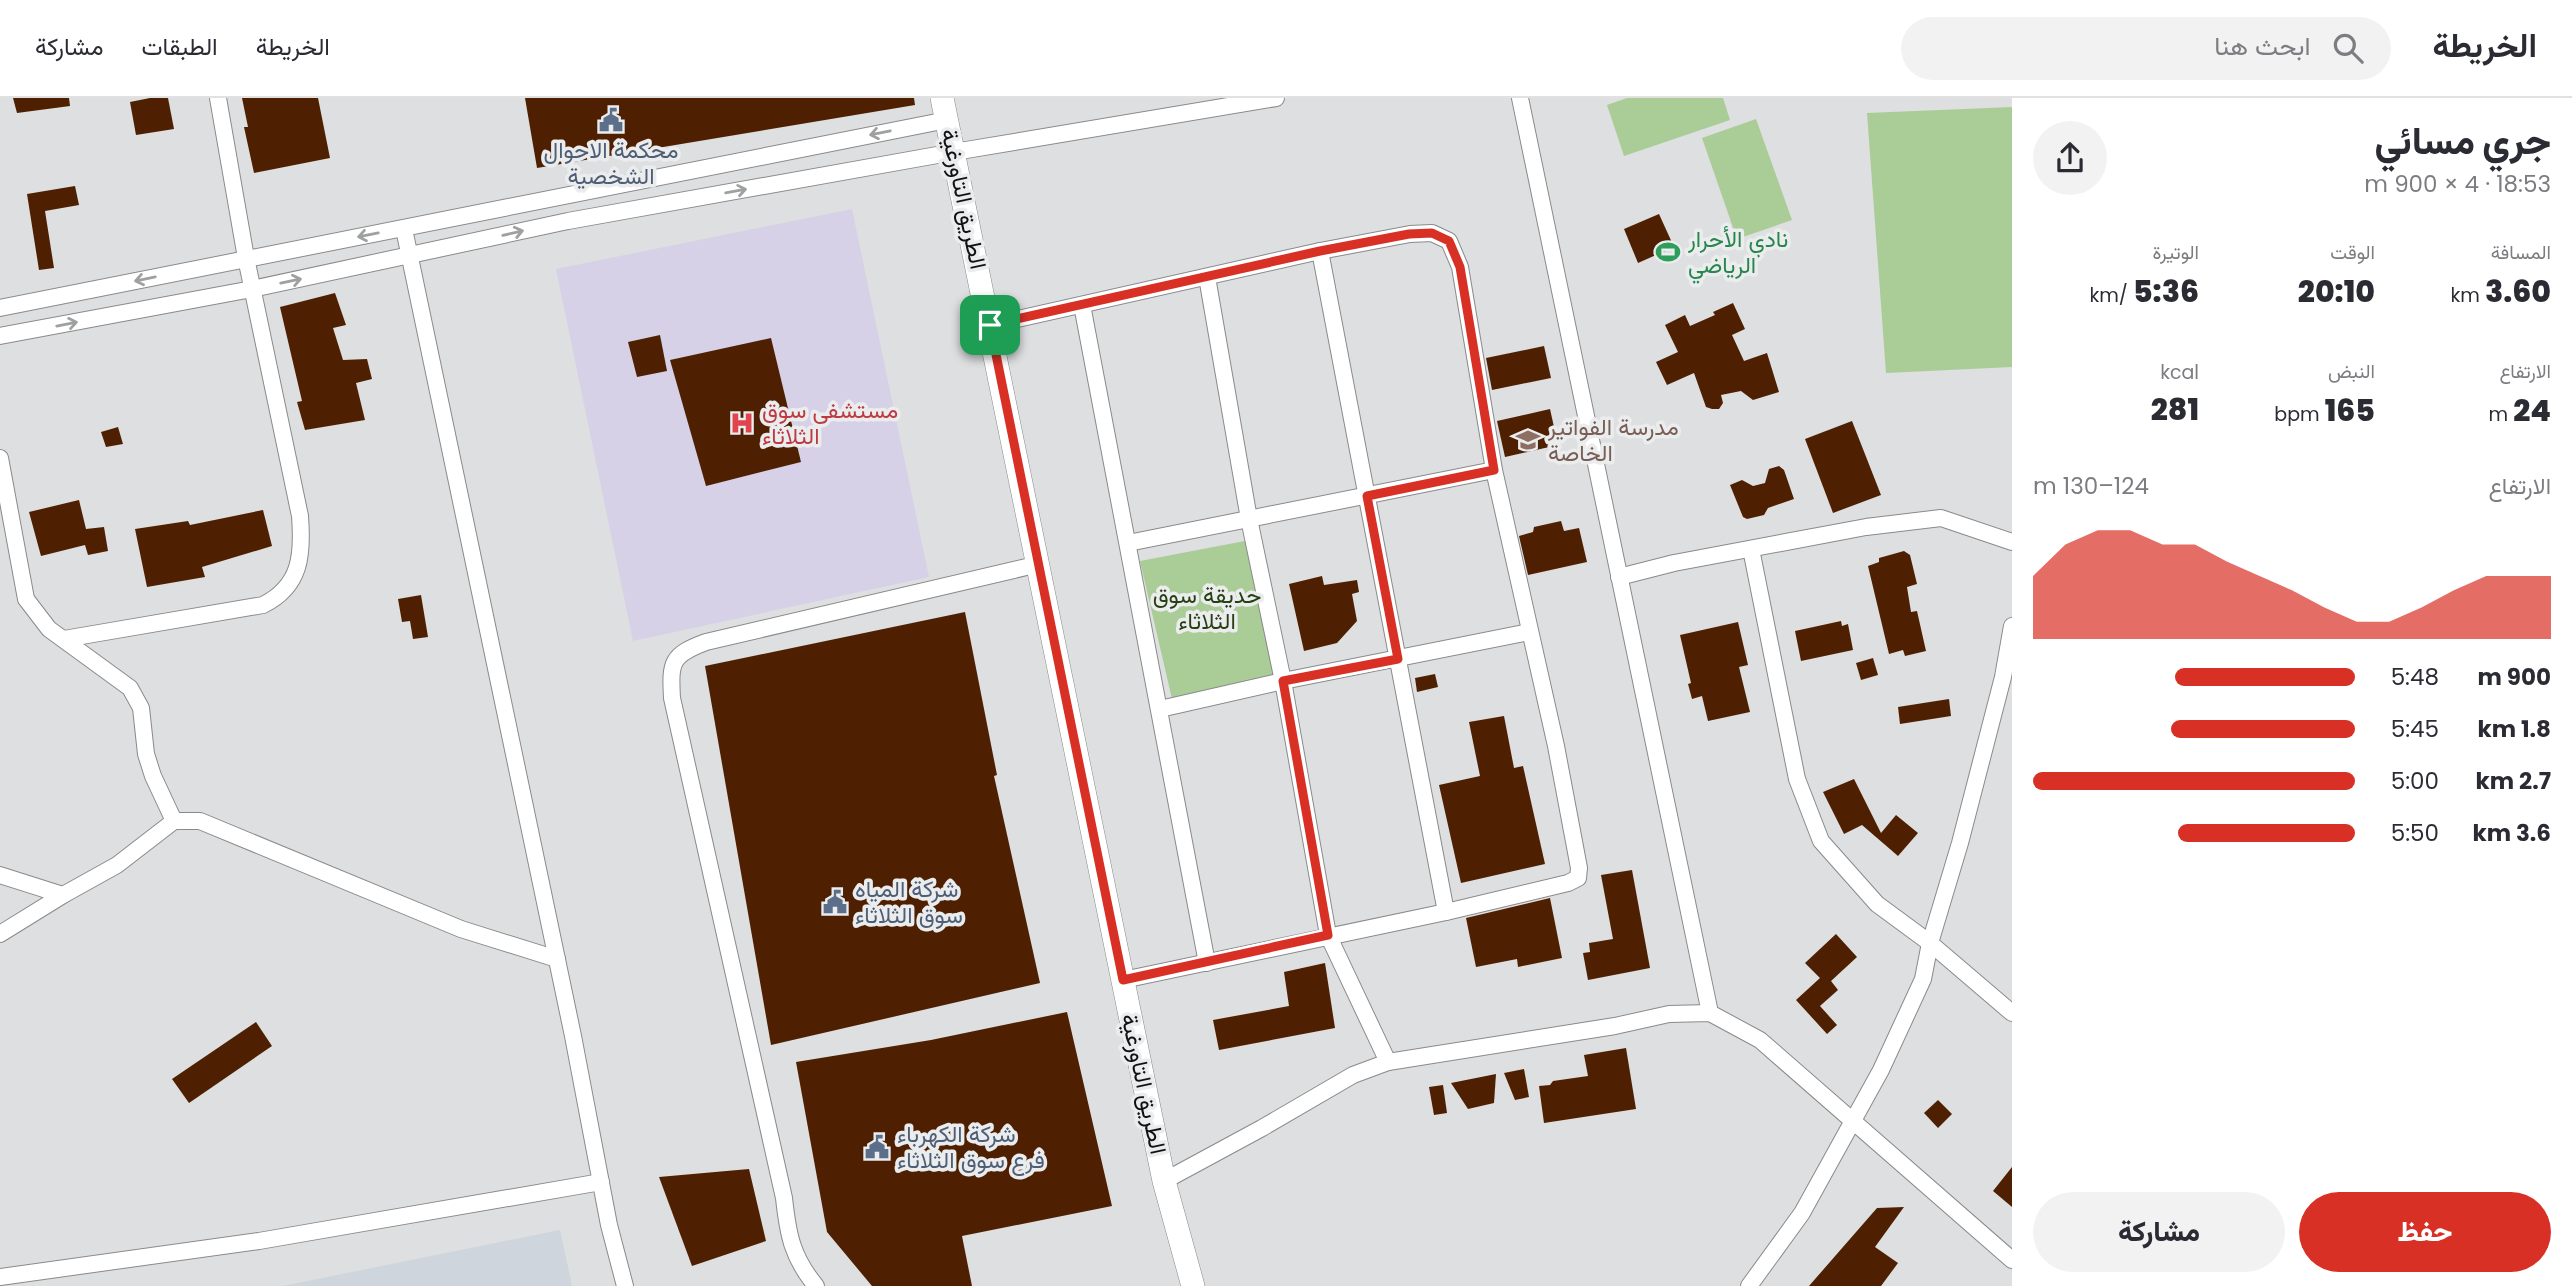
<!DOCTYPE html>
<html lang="ar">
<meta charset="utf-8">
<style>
body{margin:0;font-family:Poppins,Vazirmatn,sans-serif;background:#f2f2f3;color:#2b2b33;direction:rtl;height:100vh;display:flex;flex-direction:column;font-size:26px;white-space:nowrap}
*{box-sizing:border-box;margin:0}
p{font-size:23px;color:#7c7c81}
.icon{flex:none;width:38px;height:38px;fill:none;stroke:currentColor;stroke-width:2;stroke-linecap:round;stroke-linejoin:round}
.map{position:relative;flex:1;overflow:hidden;direction:ltr}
.panel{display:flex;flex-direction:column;background:#fff;width:560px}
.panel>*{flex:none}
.pin{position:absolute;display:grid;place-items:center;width:60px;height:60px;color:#fff;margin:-30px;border-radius:14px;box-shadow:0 4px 10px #0006}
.round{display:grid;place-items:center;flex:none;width:74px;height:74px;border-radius:37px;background:#f2f2f3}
.summary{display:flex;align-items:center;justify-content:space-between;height:119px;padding:0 21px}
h1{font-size:38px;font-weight:800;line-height:52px}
.metrics{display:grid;grid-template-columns:repeat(3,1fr);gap:10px;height:119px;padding:7px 21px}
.metrics div{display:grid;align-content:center}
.metrics b{font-size:30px;font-weight:800}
.metrics small{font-size:19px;font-weight:400}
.metrics p{font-size:19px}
.chart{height:196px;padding:14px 21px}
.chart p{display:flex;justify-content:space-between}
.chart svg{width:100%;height:126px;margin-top:7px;fill:#d93025;opacity:.7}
.action{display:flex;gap:14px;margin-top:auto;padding:14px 21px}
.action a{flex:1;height:80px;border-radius:42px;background:#d93025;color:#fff;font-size:28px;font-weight:800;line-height:80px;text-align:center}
.action a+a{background:#f2f2f3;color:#2b2b33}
ul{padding:0 21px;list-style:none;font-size:23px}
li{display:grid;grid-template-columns:112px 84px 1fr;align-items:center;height:52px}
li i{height:18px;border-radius:9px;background:#d93025}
header{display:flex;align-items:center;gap:42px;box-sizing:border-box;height:98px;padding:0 35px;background:#fff;border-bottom:2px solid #e1e1e2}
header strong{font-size:33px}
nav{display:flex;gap:38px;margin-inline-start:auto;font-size:24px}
.search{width:490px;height:63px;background:#f2f2f3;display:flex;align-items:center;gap:18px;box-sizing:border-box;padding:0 24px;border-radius:38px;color:#7c7c81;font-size:26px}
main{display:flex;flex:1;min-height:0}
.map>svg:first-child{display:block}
.built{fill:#ced5dc}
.medical{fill:#d6d1e7}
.green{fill:#aacc96}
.building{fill:#4e2001}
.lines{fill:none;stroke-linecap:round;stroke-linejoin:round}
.street-casing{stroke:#898a8b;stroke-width:18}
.secondary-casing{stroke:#898a8b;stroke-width:24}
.street{stroke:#fff;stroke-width:16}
.secondary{stroke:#fff;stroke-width:23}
.oneway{stroke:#9fa0a0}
.route-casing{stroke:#fff;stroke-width:14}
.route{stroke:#d93025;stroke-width:9}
.labels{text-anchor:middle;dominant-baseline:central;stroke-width:7;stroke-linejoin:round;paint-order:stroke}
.service-label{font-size:23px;fill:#4e5e75;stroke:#ebeced;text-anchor:start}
.street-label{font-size:23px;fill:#101111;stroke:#ebeced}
.leisure-label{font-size:23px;fill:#27864d;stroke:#ebeced;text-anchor:start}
.health-label{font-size:23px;fill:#be3a42;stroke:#ebeced;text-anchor:start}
.education-label{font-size:23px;fill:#785e54;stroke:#ebeced;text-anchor:start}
.park-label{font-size:23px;fill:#264012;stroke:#ebeced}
</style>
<header>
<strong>الخريطة</strong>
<div class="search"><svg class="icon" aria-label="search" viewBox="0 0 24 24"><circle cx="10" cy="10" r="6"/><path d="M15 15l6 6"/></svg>ابحث هنا</div>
<nav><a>الخريطة</a><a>الطبقات</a><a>مشاركة</a></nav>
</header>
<main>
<section class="panel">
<div class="summary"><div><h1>جري مسائي</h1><p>18:53 · 4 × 900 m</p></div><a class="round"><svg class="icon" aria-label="share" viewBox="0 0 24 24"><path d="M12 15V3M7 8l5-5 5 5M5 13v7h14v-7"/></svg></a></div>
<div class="metrics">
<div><p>المسافة</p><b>3.60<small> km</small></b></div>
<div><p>الوقت</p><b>20:10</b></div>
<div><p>الوتيرة</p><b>5:36<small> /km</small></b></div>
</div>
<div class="metrics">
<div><p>الارتفاع</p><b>24<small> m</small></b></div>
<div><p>النبض</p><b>165<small> bpm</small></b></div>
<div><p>kcal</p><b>281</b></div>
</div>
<div class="chart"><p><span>الارتفاع</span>124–130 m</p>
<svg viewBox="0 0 160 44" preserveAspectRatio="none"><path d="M0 44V22L10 11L20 6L30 6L40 11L50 11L60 17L70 22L80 27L90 33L100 38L110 38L120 33L130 27L140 22L150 22L160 22V44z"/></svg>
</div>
<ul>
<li><b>900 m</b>5:48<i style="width:56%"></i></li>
<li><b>1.8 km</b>5:45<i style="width:57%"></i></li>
<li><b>2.7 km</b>5:00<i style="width:100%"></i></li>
<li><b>3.6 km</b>5:50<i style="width:55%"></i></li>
</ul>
<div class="action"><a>حفظ</a><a>مشاركة</a></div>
</section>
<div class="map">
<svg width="2012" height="1188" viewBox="0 0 2012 1188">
<rect width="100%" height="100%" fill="#dedfe0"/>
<polygon class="built" points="560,1132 572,1188 283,1188"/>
<polygon class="medical" points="852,111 929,479 633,543 556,171"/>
<g class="green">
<polygon points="1627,0 1723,0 1730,22 1624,58 1607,7"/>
<polygon points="2012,9 2012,269 1886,275 1867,15"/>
<polygon points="1756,21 1792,122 1737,141 1702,40"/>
<polygon points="1250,442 1277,582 1172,601 1140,463"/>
</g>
<g class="building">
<polygon points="13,0 69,0 70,8 17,15"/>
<polygon points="150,0 168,0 174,31 136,37 130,4"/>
<polygon points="242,0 318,0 330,60 254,75 244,29 248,29"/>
<polygon points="525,0 914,0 915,7 537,70"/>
<polygon points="75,88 79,107 45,113 54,170 39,172 27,96"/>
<polygon points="1659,116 1674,149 1638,165 1624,131"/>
<polygon points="335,195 346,227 333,230 343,262 367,261 372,281 356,285 365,322 305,332 297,304 302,303 280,209"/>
<polygon points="1733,205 1745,231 1732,237 1744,263 1767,255 1779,294 1753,302 1741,293 1721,297 1723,305 1719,311 1712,311 1706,309 1694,275 1667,287 1656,264 1678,254 1665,227 1685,217 1690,228 1715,217 1713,214"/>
<polygon points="660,237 667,273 637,279 628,244"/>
<polygon points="771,240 801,364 706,388 670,262"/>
<polygon points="1544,248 1551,280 1492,292 1486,260"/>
<polygon points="1550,311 1558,347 1505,359 1497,323"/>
<polygon points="1852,323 1881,397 1833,415 1805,341"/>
<polygon points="118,329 123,346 106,349 101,334"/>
<polygon points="1779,368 1784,372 1794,401 1768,410 1764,417 1747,421 1743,419 1730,387 1742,382 1753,388 1765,385 1769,371"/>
<polygon points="79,402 86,431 104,429 108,453 88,457 85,447 41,458 29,414"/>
<polygon points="263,412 272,448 202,469 205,479 147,489 135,431 188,423 190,427"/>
<polygon points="1561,423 1564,433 1579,430 1587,464 1528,477 1519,438 1533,434 1534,429"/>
<polygon points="1904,453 1910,457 1917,486 1907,489 1911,514 1917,513 1926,553 1905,558 1903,552 1889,556 1868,468 1879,464 1879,460"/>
<polygon points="1322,478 1324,487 1357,482 1359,494 1352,496 1357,523 1337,545 1304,553 1289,486"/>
<polygon points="421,497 428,539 413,541 410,523 402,524 398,501"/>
<polygon points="965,514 997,677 994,678 1040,885 771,947 705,568"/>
<polygon points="1841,523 1842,528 1848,526 1853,552 1801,563 1795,533"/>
<polygon points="1738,524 1748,567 1739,569 1750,614 1708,623 1702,598 1692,601 1688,586 1691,585 1680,537"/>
<polygon points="1873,560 1878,577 1861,582 1856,565"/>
<polygon points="1435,576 1438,589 1417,594 1415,580"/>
<polygon points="1949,601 1951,618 1900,626 1898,609"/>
<polygon points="1504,618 1514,670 1523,668 1545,766 1461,785 1439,687 1480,678 1469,624"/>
<polygon points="1854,681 1881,735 1896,717 1918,735 1898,758 1862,727 1844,736 1823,694"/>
<polygon points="1632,772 1650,870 1588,882 1583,855 1590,854 1589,845 1613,841 1601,777"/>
<polygon points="1550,800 1562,860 1518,869 1517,861 1476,869 1466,820"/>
<polygon points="1836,836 1857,859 1831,883 1838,892 1820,908 1837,927 1827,936 1796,902 1820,880 1805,865"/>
<polygon points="1325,865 1335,930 1219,952 1213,922 1289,908 1284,874"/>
<polygon points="1067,914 1112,1108 962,1138 972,1188 872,1188 827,1134 796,964 931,942"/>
<polygon points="256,924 272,948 189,1005 172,981"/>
<polygon points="1626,950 1636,1011 1544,1025 1539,988 1550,987 1553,983 1588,978 1584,957"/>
<polygon points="1524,971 1529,999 1515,1002 1504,975"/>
<polygon points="1496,976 1494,1005 1468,1011 1451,985"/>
<polygon points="1443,987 1447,1015 1434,1017 1429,989"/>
<polygon points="1938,1002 1952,1016 1938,1030 1924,1015"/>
<polygon points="2012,1069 2012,1109 1993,1093"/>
<polygon points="749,1071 766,1143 692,1168 659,1079"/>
<polygon points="1904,1109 1875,1149 1898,1165 1881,1188 1809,1188 1877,1110"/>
</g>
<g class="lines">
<g class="street-casing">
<g id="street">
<polyline points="1520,0 1710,915"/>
<polyline points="404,131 573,938 609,1127 625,1188"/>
<polyline points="1320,153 1446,814"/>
<polyline points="1207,179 1249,421 1283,583 1328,837 1388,964"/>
<polyline points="1082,207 1207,865"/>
<polyline points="0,210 947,22"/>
<polyline points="991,227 1320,153 1410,136 1432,135 1449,143 1460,169 1494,372 1556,648 1579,770 1578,780 1568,785 1446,814 1123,882"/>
<polyline points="0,238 252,191 568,123 954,54 1276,0"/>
<polyline points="0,360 26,501 49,531 130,590 141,610 146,656 153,678 174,723"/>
<polyline points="1128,445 1494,372"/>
<polyline points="1751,451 1797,681 1821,743 1877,806 1930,845 2012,915"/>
<polyline points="1619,479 1674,465 1866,429 1941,420 2012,444"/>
<path d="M64 541 263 507C301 488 303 457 300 418L246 160 218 0"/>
<polyline points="1160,611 1283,583 1529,534"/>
<polyline points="0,777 63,797 0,836"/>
<polyline points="63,797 117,767 174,723 200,723 461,831 557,861"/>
<polyline points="1164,1083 1262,1030 1353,977 1388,964 1615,928 1669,916 1710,915 1760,942 2012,1162"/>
<polyline points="0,1179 259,1143 601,1084"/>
<path d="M816 1188C792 1159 788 1137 784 1100L672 600C670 564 671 557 706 544L1039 466"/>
<polyline points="1749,1188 1802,1115 1881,972 1923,881 1930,845 1960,745 2003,579 2012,528"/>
</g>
</g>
<g class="secondary-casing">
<polyline id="secondary" points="942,0 1164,1083 1193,1188"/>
</g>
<use href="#street" class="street"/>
<use href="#secondary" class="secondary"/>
</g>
<defs><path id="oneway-shaft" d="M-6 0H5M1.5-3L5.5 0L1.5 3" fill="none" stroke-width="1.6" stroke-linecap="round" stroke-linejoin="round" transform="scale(1.75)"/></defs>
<g class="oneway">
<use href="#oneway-shaft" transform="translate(880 35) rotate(169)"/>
<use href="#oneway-shaft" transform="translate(736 93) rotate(-10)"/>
<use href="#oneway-shaft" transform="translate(513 135) rotate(-13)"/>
<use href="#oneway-shaft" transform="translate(368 137) rotate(169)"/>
<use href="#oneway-shaft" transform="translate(145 181) rotate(168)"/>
<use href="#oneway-shaft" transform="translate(291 183) rotate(-12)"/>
<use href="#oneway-shaft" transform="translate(67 226) rotate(-11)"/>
</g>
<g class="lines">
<g class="route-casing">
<polygon id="route" points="1432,135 1449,143 1460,169 1494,372 1367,398 1398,561 1283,583 1328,837 1123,882 990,227 1320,153 1409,136"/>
</g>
<use href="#route" class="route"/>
</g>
<defs>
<g id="civic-bare" transform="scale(1.89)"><path d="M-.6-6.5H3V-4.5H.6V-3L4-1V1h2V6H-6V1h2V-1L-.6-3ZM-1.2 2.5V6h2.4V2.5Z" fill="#5c6f8a" stroke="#ebeced" stroke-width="2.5" paint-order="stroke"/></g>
<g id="stadium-bare" transform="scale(1.89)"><path d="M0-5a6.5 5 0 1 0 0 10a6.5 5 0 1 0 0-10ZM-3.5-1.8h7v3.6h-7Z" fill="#2e9e5b" stroke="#ebeced" stroke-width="2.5" paint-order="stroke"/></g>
<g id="hospital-bare" transform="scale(1.89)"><path d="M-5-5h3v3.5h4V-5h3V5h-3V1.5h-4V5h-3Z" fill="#e0444e" stroke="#ebeced" stroke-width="2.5" paint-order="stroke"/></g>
<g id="school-bare" transform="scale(1.89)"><path d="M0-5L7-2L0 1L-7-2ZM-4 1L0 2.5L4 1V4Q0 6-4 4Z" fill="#8d6e63" stroke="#ebeced" stroke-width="2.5" paint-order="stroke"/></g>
</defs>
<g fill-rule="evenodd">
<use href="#civic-bare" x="611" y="22"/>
<use href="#stadium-bare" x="1668" y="154"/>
<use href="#hospital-bare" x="742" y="325"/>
<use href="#school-bare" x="1528" y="342"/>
<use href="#civic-bare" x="835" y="804"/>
<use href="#civic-bare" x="877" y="1049"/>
</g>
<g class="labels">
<g class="service-label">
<text x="611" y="52" text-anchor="middle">محكمة الاحوال<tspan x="611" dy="26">الشخصية</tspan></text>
<text x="855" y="791">شركة المياه<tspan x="855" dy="26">سوق الثلاثاء</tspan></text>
<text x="897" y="1036">شركة الكهرباء<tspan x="897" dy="26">فرع سوق الثلاثاء</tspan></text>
</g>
<g class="street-label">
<text transform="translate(964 101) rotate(78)">الطريق التاورغية</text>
<text transform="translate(1144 986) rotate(78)">الطريق التاورغية</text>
</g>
<g class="leisure-label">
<text x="1688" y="141">نادي الأحرار<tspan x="1688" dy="26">الرياضي</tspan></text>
</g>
<g class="health-label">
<text x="762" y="312">مستشفى سوق<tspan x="762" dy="26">الثلاثاء</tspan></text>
</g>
<g class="education-label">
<text x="1548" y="329">مدرسة الفواتير<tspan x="1548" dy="26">الخاصة</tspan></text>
</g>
<g class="park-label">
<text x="1207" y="497">حديقة سوق<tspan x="1207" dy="26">الثلاثاء</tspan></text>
</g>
</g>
</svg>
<div class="pin" style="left:990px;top:227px;background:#1e9e55"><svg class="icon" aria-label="arrive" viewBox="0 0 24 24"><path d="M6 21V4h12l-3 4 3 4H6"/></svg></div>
</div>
</main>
